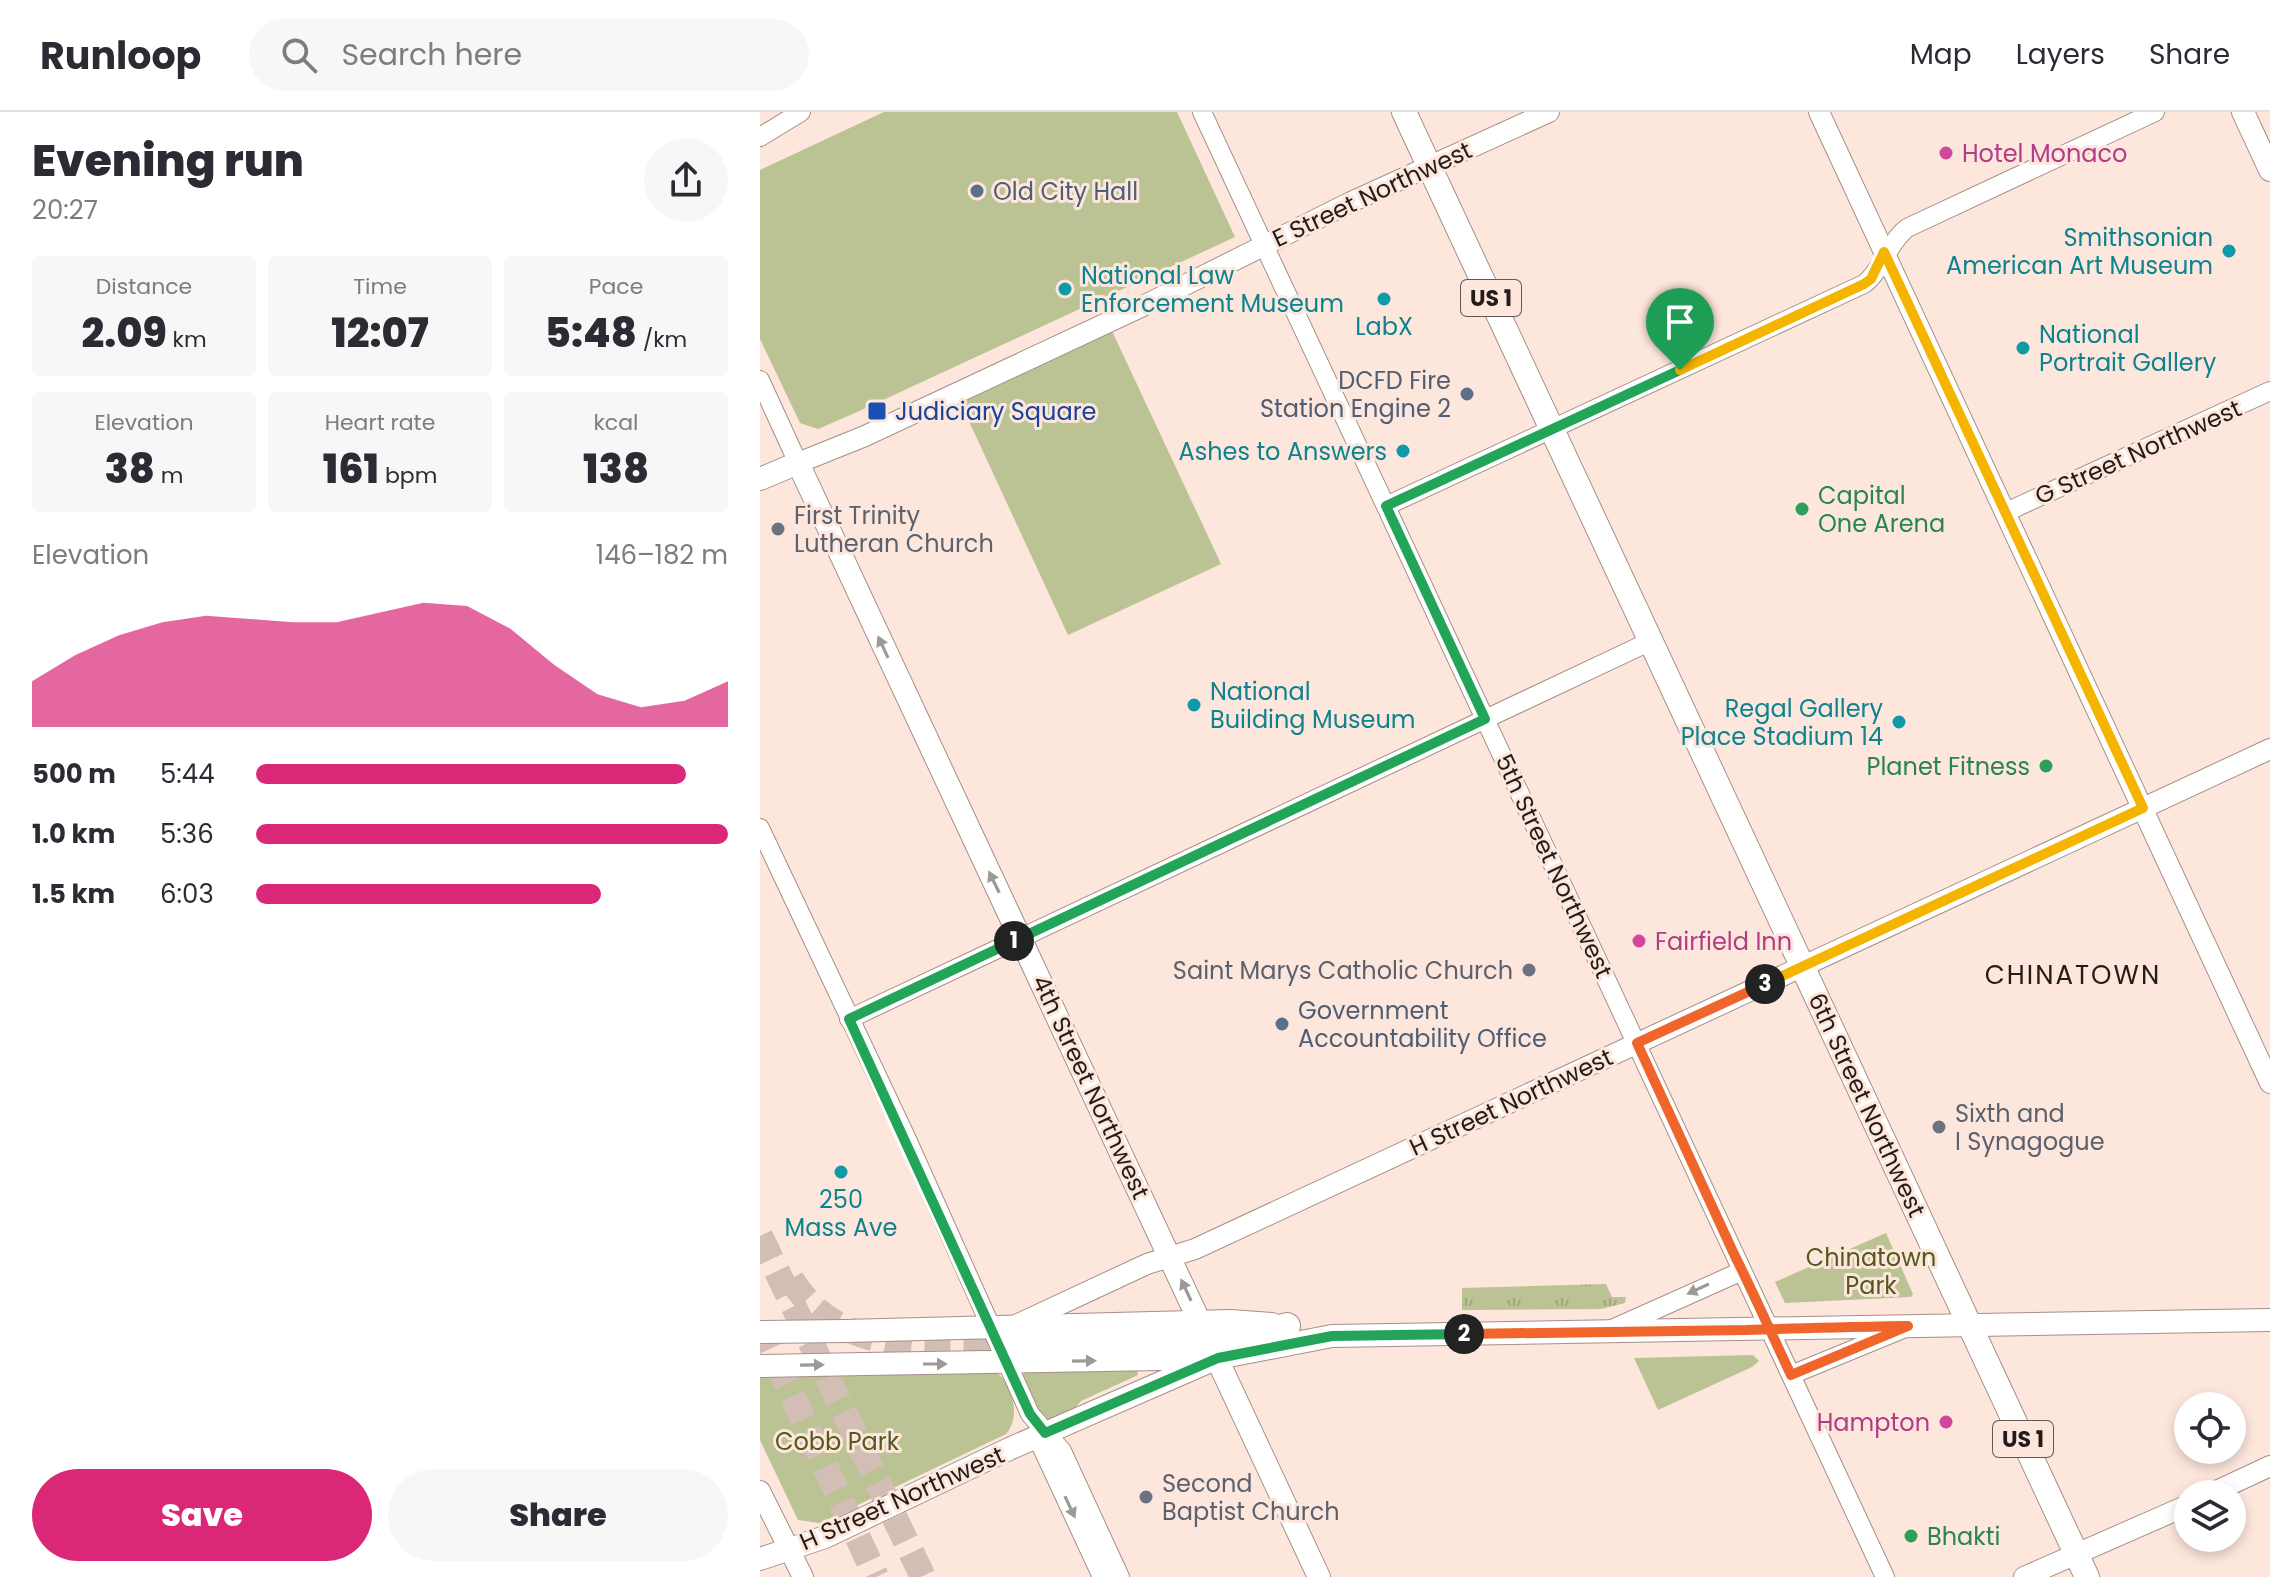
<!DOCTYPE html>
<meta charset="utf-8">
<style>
body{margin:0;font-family:Poppins,sans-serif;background:#f7f7f7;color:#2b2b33;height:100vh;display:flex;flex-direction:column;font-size:30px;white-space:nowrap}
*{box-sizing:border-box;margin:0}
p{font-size:26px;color:#7c7c81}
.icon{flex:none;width:44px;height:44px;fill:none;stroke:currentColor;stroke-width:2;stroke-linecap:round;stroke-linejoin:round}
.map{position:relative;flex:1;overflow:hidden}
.sheet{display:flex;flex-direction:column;background:#fff;width:760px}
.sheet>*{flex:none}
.controls{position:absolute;left:1414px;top:1280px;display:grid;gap:16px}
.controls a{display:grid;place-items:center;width:72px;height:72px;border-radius:50%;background:#fff;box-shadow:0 4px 12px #0003;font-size:40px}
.pin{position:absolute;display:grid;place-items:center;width:68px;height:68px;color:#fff;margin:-82px -34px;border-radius:50% 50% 50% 0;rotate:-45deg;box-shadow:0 0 8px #0007}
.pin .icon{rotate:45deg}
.km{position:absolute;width:40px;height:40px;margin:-20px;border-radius:50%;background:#222;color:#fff;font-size:22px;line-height:40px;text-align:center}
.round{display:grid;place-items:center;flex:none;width:84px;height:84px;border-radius:42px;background:#f7f7f7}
.overview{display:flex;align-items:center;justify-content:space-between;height:136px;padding:0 32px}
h1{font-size:44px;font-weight:800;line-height:60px}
.metrics{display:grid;grid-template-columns:repeat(3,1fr);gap:12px;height:136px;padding:8px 32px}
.metrics div{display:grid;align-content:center;border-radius:8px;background:#f7f7f7;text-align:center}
.metrics b{font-size:40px;font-weight:800}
.metrics small{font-size:22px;font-weight:400}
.metrics p{font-size:22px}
.chart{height:224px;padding:16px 32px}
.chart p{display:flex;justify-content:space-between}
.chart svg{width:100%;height:144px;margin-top:8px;fill:#db2777;opacity:.7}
.action{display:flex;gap:16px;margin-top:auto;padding:16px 32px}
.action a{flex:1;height:92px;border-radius:48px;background:#db2777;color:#fff;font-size:32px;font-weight:800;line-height:92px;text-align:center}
.action a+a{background:#f7f7f7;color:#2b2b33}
ul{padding:0 32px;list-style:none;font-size:26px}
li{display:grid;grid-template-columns:128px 96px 1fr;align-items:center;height:60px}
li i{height:20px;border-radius:10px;background:#db2777}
header{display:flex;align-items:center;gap:48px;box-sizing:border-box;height:112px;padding:0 40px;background:#fff;border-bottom:2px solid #e1e1e2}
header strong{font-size:38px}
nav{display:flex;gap:44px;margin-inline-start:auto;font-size:28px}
.search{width:560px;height:72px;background:#f7f7f7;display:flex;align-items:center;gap:20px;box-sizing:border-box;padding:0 28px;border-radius:44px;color:#7c7c81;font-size:30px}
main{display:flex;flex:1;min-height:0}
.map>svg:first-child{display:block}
.grass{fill:url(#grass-tufts)}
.park{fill:#bbc293}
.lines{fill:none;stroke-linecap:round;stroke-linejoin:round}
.motorway-tunnel{stroke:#d2beb5;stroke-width:26;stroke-dasharray:26 13;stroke-linecap:butt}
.tertiary-casing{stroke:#a59087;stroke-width:20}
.secondary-casing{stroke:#a59087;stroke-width:22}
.primary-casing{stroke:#a59087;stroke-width:24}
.trunk-casing{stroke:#a59087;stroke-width:26}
.motorway-casing{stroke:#a59087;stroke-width:28}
.tertiary{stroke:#fff;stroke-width:18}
.secondary{stroke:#fff;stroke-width:20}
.primary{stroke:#fff;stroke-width:22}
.trunk{stroke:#fff;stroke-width:24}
.motorway{stroke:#fff;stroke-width:26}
.primary-bridge-casing{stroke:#a59087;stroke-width:24;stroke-linecap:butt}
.primary-bridge{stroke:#fff;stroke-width:22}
.oneway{fill:#9c9997}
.split-1-casing{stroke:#fff;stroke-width:16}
.split-2-casing{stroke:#fff;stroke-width:16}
.split-3-casing{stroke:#fff;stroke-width:16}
.split-4-casing{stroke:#fff;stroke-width:16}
.split-1{stroke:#22a559;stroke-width:10}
.split-2{stroke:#22a559;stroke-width:10}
.split-3{stroke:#f0652b;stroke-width:10}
.split-4{stroke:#f5b400;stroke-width:10}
.hotel-dot{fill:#d1479c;stroke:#fde6dc;stroke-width:3}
.service-dot{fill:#5c6f8a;stroke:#fde6dc;stroke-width:3}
.culture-dot{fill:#0f9aa8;stroke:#fde6dc;stroke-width:3}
.transit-dot{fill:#1a4fb4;stroke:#fde6dc;stroke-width:3}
.leisure-dot{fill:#2e9e5b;stroke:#fde6dc;stroke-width:3}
.worship-dot{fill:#6b7280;stroke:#fde6dc;stroke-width:3}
.labels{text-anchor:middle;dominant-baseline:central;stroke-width:6;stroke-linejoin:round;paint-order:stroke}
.shield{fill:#fde6dc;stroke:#655953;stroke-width:2}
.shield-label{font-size:22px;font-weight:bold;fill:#241c18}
.hotel-label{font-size:24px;fill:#b23c85;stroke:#fde6dc;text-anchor:start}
.service-label{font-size:24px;fill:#4e5e75;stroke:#fde6dc;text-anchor:start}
.street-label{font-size:24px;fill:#241c18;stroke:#fde6dc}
.culture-label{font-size:24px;fill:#0d838f;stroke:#fde6dc;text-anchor:end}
.transit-label{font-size:24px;fill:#164399;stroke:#fde6dc;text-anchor:start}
.leisure-label{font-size:24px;fill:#27864d;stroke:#fde6dc;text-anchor:start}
.worship-label{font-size:24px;fill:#5b616d;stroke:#fde6dc;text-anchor:start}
.park-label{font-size:24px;fill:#545a1d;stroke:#fde6dc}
.neighbourhood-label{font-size:26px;letter-spacing:2px;fill:#241c18;stroke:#fde6dc}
</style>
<header>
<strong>Runloop</strong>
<div class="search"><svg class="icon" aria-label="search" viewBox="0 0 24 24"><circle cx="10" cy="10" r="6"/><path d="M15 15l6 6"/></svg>Search here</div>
<nav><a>Map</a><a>Layers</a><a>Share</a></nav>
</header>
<main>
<section class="sheet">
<div class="overview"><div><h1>Evening run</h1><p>20:27</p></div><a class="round"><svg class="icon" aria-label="share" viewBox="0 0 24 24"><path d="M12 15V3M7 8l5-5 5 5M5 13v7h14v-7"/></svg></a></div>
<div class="metrics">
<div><p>Distance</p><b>2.09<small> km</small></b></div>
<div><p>Time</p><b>12:07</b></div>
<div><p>Pace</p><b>5:48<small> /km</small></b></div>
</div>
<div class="metrics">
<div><p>Elevation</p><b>38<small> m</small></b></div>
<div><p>Heart rate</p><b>161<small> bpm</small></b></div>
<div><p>kcal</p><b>138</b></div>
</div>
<div class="chart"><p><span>Elevation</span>146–182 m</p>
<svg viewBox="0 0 160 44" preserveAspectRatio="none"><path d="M0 44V30L10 22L20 16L30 12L40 10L50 11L60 12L70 12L80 9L90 6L100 7L110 14L120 25L130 34L140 38L150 36L160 30V44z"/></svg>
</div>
<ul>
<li><b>500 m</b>5:44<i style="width:91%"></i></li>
<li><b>1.0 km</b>5:36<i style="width:100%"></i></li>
<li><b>1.5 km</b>6:03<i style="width:73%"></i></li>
</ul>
<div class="action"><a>Save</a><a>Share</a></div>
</section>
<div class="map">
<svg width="1510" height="1465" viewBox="0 0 1510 1465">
<defs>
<pattern id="grass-tufts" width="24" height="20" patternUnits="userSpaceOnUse" patternTransform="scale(2)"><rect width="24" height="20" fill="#bbc293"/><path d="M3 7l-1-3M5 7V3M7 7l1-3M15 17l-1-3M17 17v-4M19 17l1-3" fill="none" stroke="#a1a67e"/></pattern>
</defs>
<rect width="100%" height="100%" fill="#fde6dc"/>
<polygon class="grass" points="846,1172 852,1185 866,1185 865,1191 841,1197 702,1198 702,1176"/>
<g class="park">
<polygon points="124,0 417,0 475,125 95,301 58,317 40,311 0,227 0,58"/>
<polygon points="352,219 461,452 308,523 200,290"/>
<polygon points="1126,1121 1153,1182 1151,1185 1025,1191 1015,1170"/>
<polygon points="993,1243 999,1249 992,1255 898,1298 874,1246"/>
<polygon points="377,1258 378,1263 321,1289 310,1301 284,1310 261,1265 267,1259"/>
<path d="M237 1260C253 1276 261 1304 246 1322L60 1411 38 1408 0 1328V1264Z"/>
</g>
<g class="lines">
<g class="motorway-tunnel">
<polyline points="0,1124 163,1465"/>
<path d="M31 1167C78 1245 175 1235 253 1233"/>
<polyline points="0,1213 116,1465"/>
</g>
<g class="tertiary-casing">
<g id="tertiary">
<polyline points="442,0 1125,1465"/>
<polyline points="0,25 41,0"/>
<polyline points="0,268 38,351"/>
<path d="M626 394 1104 172C1122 159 1127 132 1147 116L1395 0"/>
<polyline points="1246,400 1510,279"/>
<polyline points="0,716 146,1025 270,1302 302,1339 360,1465"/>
<polyline points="89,907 891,529"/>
<polyline points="850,1218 982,1159"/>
<polyline points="1031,1263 1143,1217"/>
<polyline points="277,1325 342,1465"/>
</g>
</g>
<g class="secondary-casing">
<g id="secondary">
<polyline points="1059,0 1510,971"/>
<polyline points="38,351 105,324 383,194 591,90 789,0"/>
<polyline points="254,1214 387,1152 435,1137 1510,637"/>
<polyline points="0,1379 43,1465"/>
<polyline points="1450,1382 1510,1354"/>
<polyline points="1264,1465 1428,1393"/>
</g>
</g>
<g class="primary-casing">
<g id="primary">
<polyline points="1483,0 1510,58"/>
<polyline points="0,367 38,351 559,1465"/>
<polyline points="85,1219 471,1209 512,1212"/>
<polyline points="104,1252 458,1246 572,1224 1510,1208"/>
<polyline points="0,1447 65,1425 249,1337 446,1251"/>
</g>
</g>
<g class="trunk-casing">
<polyline id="trunk" points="644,0 1327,1465"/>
</g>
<g class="motorway-casing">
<path id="motorway" d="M253 1233C343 1231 439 1238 527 1214"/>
</g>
<use href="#tertiary" class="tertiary"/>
<use href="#secondary" class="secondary"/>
<use href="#primary" class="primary"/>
<use href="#trunk" class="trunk"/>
<use href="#motorway" class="motorway"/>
<g class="primary-bridge-casing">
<g id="primary-bridge">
<polyline points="0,1220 85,1219"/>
<polyline points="0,1254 104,1252"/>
</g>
</g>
<use href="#primary-bridge" class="primary-bridge"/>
</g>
<defs><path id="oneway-solid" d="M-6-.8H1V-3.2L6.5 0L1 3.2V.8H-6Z" transform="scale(2)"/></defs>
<g class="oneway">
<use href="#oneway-solid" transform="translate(123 535) rotate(-115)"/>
<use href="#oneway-solid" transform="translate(234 770) rotate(-116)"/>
<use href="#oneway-solid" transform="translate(938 1177) rotate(155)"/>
<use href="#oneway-solid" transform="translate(426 1178) rotate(-115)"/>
<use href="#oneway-solid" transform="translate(324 1249) rotate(-1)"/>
<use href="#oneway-solid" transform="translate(175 1252)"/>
<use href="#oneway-solid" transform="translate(52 1253) rotate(-1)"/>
<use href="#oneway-solid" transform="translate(310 1395) rotate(65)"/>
</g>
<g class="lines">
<g class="split-1-casing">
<polyline id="split-1" points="254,829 725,607 626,394 920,258"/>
</g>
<g class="split-2-casing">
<polyline id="split-2" points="254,829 89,907 270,1302 285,1321 458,1246 572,1224 704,1222"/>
</g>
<g class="split-3-casing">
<path id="split-3" d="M704 1222 986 1218C1040 1216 1094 1215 1148 1214L1031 1263C1012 1223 994 1182 974 1142L877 931 1005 872"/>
</g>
<g class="split-4-casing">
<polyline id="split-4" points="920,258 1104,172 1111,167 1124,140 1383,696 1005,872"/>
</g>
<use href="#split-1" class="split-1"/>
<use href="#split-2" class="split-2"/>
<use href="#split-3" class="split-3"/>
<use href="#split-4" class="split-4"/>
</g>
<g class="hotel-dot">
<circle cx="1186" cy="41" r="8"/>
<circle cx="879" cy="829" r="8"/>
<circle cx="1186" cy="1310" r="8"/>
</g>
<g class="service-dot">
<circle cx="217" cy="79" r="8"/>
<circle cx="707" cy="282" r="8"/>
<circle cx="522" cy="912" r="8"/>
</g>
<g class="culture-dot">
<circle cx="1469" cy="139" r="8"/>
<circle cx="305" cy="177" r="8"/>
<circle cx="624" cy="187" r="8"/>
<circle cx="1263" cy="236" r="8"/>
<circle cx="643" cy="339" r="8"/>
<circle cx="434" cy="593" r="8"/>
<circle cx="1139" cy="610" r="8"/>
<circle cx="81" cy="1060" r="8"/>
</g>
<rect class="transit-dot" x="107" y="289" width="20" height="20" rx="4"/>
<g class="leisure-dot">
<circle cx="1042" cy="397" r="8"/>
<circle cx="1286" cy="654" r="8"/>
<circle cx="1151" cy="1424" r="8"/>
</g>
<g class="worship-dot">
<circle cx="18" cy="417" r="8"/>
<circle cx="769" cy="858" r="8"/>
<circle cx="1179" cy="1015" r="8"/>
<circle cx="386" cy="1385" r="8"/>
</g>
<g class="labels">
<g class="shield">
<rect x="701" y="168" width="60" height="36" rx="6"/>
<rect x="1233" y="1309" width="60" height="36" rx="6"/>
</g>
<g class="shield-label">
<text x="731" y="186">US 1</text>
<text x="1263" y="1327">US 1</text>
</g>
<g class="hotel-label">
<text x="1202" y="41">Hotel Monaco</text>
<text x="895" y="829">Fairfield Inn</text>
<text x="1170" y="1310" text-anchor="end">Hampton</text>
</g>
<g class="service-label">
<text x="233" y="79">Old City Hall</text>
<text x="691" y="268" text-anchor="end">DCFD Fire<tspan x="691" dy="28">Station Engine 2</tspan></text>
<text x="538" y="898">Government<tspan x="538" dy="28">Accountability Office</tspan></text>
</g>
<g class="street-label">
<text transform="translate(612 82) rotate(-25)">E Street Northwest</text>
<text transform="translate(1378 340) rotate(-24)">G Street Northwest</text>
<text transform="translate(794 754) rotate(65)">5th Street Northwest</text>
<text transform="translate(331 975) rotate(65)">4th Street Northwest</text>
<text transform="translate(751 990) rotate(-25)">H Street Northwest</text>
<text transform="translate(1107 993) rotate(65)">6th Street Northwest</text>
<text transform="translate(142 1386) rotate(-24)">H Street Northwest</text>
</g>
<g class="culture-label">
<text x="1453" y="125">Smithsonian<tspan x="1453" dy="28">American Art Museum</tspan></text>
<text x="321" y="163" text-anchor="start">National Law<tspan x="321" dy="28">Enforcement Museum</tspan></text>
<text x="624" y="214" text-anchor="middle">LabX</text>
<text x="1279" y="222" text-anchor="start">National<tspan x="1279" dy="28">Portrait Gallery</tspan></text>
<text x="627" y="339">Ashes to Answers</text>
<text x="450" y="579" text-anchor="start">National<tspan x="450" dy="28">Building Museum</tspan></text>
<text x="1123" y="596">Regal Gallery<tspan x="1123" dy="28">Place Stadium 14</tspan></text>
<text x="81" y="1087" text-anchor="middle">250<tspan x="81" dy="28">Mass Ave</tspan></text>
</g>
<g class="transit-label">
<text x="135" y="299">Judiciary Square</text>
</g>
<g class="leisure-label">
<text x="1058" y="383">Capital<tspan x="1058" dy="28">One Arena</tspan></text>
<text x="1270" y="654" text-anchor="end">Planet Fitness</text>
<text x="1167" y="1424">Bhakti</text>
</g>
<g class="worship-label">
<text x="34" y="403">First Trinity<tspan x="34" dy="28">Lutheran Church</tspan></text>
<text x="753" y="858" text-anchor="end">Saint Marys Catholic Church</text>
<text x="1195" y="1001">Sixth and<tspan x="1195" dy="28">I Synagogue</tspan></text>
<text x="402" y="1371">Second<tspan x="402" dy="28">Baptist Church</tspan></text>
</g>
<g class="park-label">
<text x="1111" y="1145">Chinatown<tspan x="1111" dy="28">Park</tspan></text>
<text x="77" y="1329">Cobb Park</text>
</g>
<g class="neighbourhood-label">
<text x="1313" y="863">CHINATOWN</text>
</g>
</g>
</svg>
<div class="controls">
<a><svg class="icon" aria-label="locate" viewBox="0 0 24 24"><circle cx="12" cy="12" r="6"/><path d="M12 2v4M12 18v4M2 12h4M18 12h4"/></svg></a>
<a><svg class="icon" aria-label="layers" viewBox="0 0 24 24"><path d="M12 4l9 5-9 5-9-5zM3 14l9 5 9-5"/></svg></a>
</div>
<div class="pin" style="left:920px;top:258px;background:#1e9e55"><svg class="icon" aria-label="arrive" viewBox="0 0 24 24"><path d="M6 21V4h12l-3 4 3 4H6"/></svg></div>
<b class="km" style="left:254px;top:829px">1</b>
<b class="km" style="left:704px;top:1222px">2</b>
<b class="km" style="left:1005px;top:872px">3</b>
</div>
</main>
